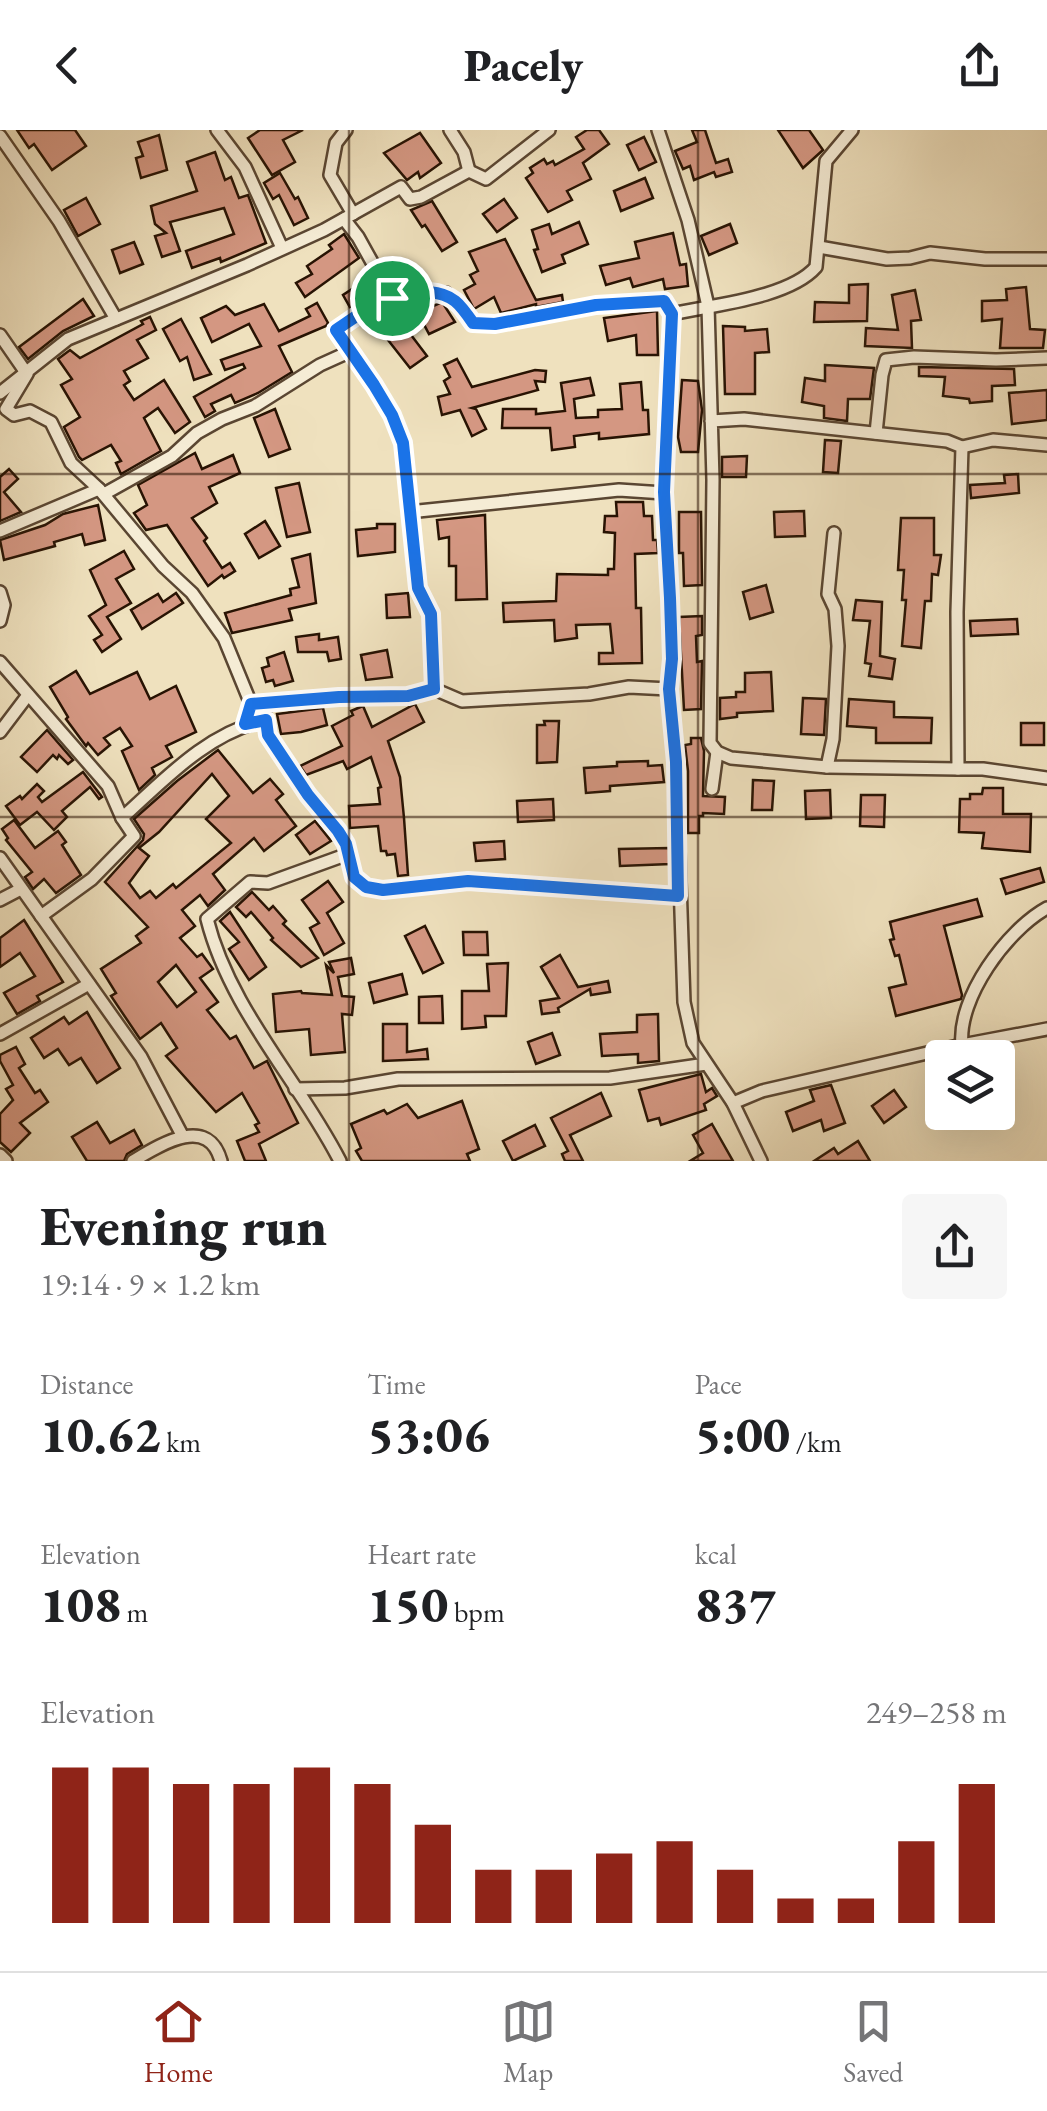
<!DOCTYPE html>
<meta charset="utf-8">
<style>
body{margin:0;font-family:"EB Garamond",serif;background:#f6f6f6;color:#202124;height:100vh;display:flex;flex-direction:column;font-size:38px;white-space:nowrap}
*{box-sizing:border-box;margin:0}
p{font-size:32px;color:#757577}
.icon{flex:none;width:55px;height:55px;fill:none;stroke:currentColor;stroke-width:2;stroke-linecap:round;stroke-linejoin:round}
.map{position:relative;height:1031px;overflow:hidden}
.details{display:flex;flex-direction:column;background:#fff;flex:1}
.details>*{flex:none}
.fabs{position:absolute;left:925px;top:910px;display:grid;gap:20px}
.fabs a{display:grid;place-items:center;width:90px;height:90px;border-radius:10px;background:#fff;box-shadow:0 10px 40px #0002;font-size:50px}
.pin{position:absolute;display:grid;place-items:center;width:85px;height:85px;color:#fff;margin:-42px;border:5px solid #fff;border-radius:50%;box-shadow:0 2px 10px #0007}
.round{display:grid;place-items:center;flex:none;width:105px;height:105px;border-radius:10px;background:#f6f6f6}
.headline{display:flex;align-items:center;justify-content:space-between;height:170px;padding:0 40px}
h1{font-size:55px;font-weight:800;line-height:75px}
.metrics{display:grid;grid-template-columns:repeat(3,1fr);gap:15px;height:170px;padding:10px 40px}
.metrics div{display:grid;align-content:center}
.metrics b{font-size:50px;font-weight:800}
.metrics small{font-size:28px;font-weight:400}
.metrics p{font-size:28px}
.chart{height:280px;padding:20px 40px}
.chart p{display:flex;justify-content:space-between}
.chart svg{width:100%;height:180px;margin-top:10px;stroke:#8f2418;stroke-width:6}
header{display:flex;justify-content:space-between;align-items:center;height:130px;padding:0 40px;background:#fff;font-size:45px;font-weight:800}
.dock{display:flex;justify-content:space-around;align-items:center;height:140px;border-top:2px solid #e0e0e0;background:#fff;font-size:28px;color:#757577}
.dock a{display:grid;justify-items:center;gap:5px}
.dock .on{color:#8f2418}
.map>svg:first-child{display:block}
.building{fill:#d49782;stroke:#281303;stroke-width:2.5;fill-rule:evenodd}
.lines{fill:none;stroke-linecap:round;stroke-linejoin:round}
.street-casing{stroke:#5a4632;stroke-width:16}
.street{stroke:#f5ecd5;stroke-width:11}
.route-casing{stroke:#fff;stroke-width:20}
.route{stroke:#1a73e8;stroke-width:12}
.grid{fill:none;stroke:#281303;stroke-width:2.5;stroke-opacity:0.55}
</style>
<header><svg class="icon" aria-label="back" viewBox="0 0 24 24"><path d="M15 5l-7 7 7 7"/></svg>Pacely<svg class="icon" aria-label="share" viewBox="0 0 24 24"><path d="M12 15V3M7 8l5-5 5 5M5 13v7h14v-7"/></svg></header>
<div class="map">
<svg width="1047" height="1031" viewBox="0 0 1047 1031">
<rect width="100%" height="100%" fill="#efe1be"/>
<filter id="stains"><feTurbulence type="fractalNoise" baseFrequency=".002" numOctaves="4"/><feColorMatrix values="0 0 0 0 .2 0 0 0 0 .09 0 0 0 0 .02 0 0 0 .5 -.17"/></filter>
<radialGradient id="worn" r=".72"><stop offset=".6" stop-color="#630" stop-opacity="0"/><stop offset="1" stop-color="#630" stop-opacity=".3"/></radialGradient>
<g class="building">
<polygon points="17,0 75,0 86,16 52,40 34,14 29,18"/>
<polygon points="260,0 303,0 283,10 295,32 272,45 248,8"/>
<polygon points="587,0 599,0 609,14 583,33 591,49 567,61 572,70 548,82 526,48 533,43 530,38 544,29 547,34 553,31 555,35 584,19 576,7"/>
<polygon points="692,0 705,0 716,33 728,29 732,42 716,47 714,42 694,50 690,36 683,39 675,21 697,12"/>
<polygon points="778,0 809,0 823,20 803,38"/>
<polygon points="420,3 441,33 420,48 418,42 407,50 384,23"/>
<polygon points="159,5 167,40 141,48 136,28 143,26 138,12"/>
<polygon points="644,7 656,32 639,40 627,15"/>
<polygon points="215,22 225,50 231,47 239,68 248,65 266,113 221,132 220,128 192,138 186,121 234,104 224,78 170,92 180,121 162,127 155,106 166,103 155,94 151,76 197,61 187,32"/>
<polygon points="280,43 295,69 298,67 308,88 294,95 279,65 273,69 264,53"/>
<polygon points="645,48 653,68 621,81 614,61"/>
<polygon points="86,68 100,94 78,106 64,80"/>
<polygon points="504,69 517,88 497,102 483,84"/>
<polygon points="432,71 457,112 442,121 425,95 422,97 411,80"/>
<polygon points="579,92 588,114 562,125 565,133 542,142 534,120 538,119 532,100 549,94 552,104"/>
<polygon points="730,94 737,113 709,125 701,106"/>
<polygon points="673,103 680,135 686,134 688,156 665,159 663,149 633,157 630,148 606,155 600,136 639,128 635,112"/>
<polygon points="344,104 359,128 305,167 296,153 312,144 307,136 332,119 329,115"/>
<polygon points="505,109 536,170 562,165 563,172 536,177 536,174 501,183 494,167 474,179 464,160 475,154 470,145 478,141 469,122"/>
<polygon points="134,112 143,134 120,143 112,120"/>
<polygon points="369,148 380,165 351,179 343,165"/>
<polygon points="868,154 867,191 814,192 815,172 849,173 849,155"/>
<polygon points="1026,157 1030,199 1045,200 1043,218 1000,218 1002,189 982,191 982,171 1007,170 1006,159"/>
<polygon points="915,160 921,190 911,191 912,218 865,216 866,198 898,200 892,165"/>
<polygon points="83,169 94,186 63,201 28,229 19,217"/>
<polygon points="442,172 455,192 429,204 418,183"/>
<polygon points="317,173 328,193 326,196 279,216 292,242 258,263 235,273 231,265 211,274 215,281 205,287 194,267 245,238 243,234 225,240 221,230 261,216 249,194 212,212 201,188 226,176 235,185 264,174 279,201 310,186 306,179"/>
<polygon points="657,181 658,225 637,225 636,205 608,211 604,188"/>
<polygon points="150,187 156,200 137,210 148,228 124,241 130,251 124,255 134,270 164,250 190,292 175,303 158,278 144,288 161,321 121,344 116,333 121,331 111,315 82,330 79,327 64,297 80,287 61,255 72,249 58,229 70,220 80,228 143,194 141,191"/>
<polygon points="181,189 208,239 211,244 194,250 187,227 180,231 163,199"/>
<polygon points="723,196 745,197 745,201 767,199 769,222 755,223 755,264 725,264"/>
<polygon points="405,197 427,226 410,238 388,210"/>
<polygon points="457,229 472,257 535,240 546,241 545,252 535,251 538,260 472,278 476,279 486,299 472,306 460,280 442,285 438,267 450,264 444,251 450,247 444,235"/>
<polygon points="825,235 874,238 870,269 848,269 847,291 824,288 824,276 802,272 805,248 825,251"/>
<polygon points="919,237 1014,239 1015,255 992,256 992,271 970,273 969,269 943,266 945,247 919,246"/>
<polygon points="590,248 594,265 574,269 576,288 598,287 598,280 622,279 620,254 641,252 643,280 648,280 649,304 599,309 599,303 574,306 575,317 552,320 550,298 502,298 503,279 536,279 536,284 565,281 561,253"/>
<polygon points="682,250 698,251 702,280 698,322 681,322 678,307"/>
<polygon points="1047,260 1047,290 1012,294 1009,263"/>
<polygon points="275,279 290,319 269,327 254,288"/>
<polygon points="825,310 841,311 838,343 823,342"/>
<polygon points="195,323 202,339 233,325 240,343 209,357 217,373 192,388 207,408 204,411 222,438 230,433 235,441 224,448 222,445 208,456 167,395 146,400 134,383 147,375 138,355"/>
<polygon points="747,326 746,347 722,347 722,327"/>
<polygon points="9,339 18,349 4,362 21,382 0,391 0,347"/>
<polygon points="1018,344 1019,363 971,368 970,355 1005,353 1004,345"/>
<polygon points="299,353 310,402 287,407 276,358"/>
<polygon points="616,372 643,372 644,386 652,386 653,410 657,410 658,423 635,424 636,478 641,478 642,533 599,534 599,523 613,523 610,494 576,495 577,508 555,511 554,490 504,492 503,473 556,471 557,444 608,445 608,439 614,439 615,403 604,402 605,386 617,386"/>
<polygon points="98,375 105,410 85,415 82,404 54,412 55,416 4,430 0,410 45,395 63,384"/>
<polygon points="804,381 805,406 775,407 774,382"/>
<polygon points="679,382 701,382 702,455 684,456 683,423 679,423"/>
<polygon points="485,385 487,469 456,470 456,436 449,436 449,407 439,409 437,390"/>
<polygon points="901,388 934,388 934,425 941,425 938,445 932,444 931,471 925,471 921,518 902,516 906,470 902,470 904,440 898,440"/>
<polygon points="265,391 280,416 259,428 245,404"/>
<polygon points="377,394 395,394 395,422 358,426 356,400 377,398"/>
<polygon points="124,421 134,439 116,449 131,473 107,487 121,509 102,522 94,510 102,505 89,486 106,475 90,440"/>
<polygon points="310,424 316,473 289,479 292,490 232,503 225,483 291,465 290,459 299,457 292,429"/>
<polygon points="766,455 773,482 750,489 743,462"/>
<polygon points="176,463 183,473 142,499 131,480 158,464 163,472"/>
<polygon points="408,463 410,487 387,488 386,465"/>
<polygon points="856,470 882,472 880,526 895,529 892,549 869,546 871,534 865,533 870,491 853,490"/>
<polygon points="702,486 702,505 696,506 697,532 702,531 701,579 684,580 679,487"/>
<polygon points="1017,489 1018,504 971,506 970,491"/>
<polygon points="319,504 319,510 338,507 341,529 329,531 327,522 298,522 296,507"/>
<polygon points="387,520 392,547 366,550 361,525"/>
<polygon points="284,522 293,551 275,556 273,550 266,552 262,538 269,536 267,528"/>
<polygon points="76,541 90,564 137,542 150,569 176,556 196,602 166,616 172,627 152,638 155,645 139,660 122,621 132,616 120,598 104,608 110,615 98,625 88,613 86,616 66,589 68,587 50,557"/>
<polygon points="771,542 773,581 737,583 737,587 720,589 720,568 736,567 736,562 745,562 745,543"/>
<polygon points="803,568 826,569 824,605 801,604"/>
<polygon points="849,569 894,572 894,587 932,588 931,613 876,613 876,598 847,596"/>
<polygon points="415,574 424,592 388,611 400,647 404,688 408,745 398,746 395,724 387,725 386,721 381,721 378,696 350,698 349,676 380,674 378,658 381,657 371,627 347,639 343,631 306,645 300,636 342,616 332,596 353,585 351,581 363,576 372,597"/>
<polygon points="323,578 327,595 301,602 281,604 277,584"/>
<polygon points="544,591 559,591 557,632 537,633 537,595 545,595"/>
<rect x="1021" y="593" width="23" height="22"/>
<polygon points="47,600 73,630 68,634 59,625 57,629 53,625 37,642 21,627"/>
<polygon points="691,608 701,608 704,621 703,666 725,667 724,684 703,683 703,686 699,686 699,703 688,703 688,641 685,615 691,614"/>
<path d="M218 620 253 663 270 649 283 664 276 670 296 696 264 721 254 708 213 744 225 760 208 776 200 765 182 780 195 796 180 808 197 827 202 824 213 839 200 848 218 872 207 880 230 909 236 906 254 938 267 931 298 993 259 1014 266 1031H245L237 1011 259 1002 255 995 259 993 242 963 216 982 166 926 177 918 161 893 140 909 111 866 116 863 101 839 141 813 136 806 148 797 105 752 143 710 144 704 134 689 177 651ZM212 644 229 666 206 689 231 713 176 758 173 754 156 768 150 761 140 768 129 753 149 726 139 718 159 702ZM176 835 196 862 177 877 158 852Z"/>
<polygon points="648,631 648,636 662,635 664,652 610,656 610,661 586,663 584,638 617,636 617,632"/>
<polygon points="83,642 102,667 99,669 90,657 62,681 67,687 54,700 37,682 20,695 6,676 20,666 22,669 37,654 44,661 38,667 42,672"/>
<polygon points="753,650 774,651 772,680 752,680"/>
<polygon points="983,658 1003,658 1003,684 1031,684 1030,722 982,718 984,703 959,702 960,669 970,669 970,664 982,664"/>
<polygon points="830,660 831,688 806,689 805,661"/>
<polygon points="861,665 885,665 884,697 860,696"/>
<polygon points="553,669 554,690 518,692 517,671"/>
<polygon points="14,690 35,718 58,701 66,712 62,715 81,745 56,763 44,749 33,759 25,747 32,742 6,710 8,708 2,699"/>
<polygon points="315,691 331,711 310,724 296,705"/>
<polygon points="504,711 505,729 476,731 474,713"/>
<polygon points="669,718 670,734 620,736 619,719"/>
<polygon points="1040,738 1044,752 1006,764 1001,749"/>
<polygon points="328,751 343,772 327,783 344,813 324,825 310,798 319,793 302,770"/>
<polygon points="252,762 269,780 273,776 286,791 283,794 318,828 301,837 271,810 273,808 251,782 246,787 236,777"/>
<polygon points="977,769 982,786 944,796 962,865 961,869 896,886 889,858 906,854 899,825 895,826 890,810 894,809 890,792"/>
<polygon points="230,782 266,837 249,850 229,819 239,812 220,791"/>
<polygon points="24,790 63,852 37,866 40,871 17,884 4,863 35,846 20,823 0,837 0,808"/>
<polygon points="425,796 443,833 423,843 405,806"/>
<polygon points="463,802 487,802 488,825 464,825"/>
<polygon points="560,825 578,857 608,851 610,862 591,865 590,859 558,878 559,882 542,884 540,871 559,868 541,837"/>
<polygon points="351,828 354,844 338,847 342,866 354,867 352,885 342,884 345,922 311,925 309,899 276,902 273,864 301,861 302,863 332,865 326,835 334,843 329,832"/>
<polygon points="508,833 506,886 485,886 486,897 462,899 462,861 489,861 487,834"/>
<polygon points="402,844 407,864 374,873 369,853"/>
<polygon points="442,866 443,893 419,893 419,867"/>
<polygon points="87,882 120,938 97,953 81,928 69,935 58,919 44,928 31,908 64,887 69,894"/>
<polygon points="658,884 659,931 638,933 638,924 602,926 600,904 637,902 637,885"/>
<polygon points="383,894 407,894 407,922 427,919 428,929 383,931"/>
<polygon points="552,903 560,925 536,934 528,912"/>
<polygon points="16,917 25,934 19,938 35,963 40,960 48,972 20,993 30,1003 11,1022 0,1012 0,984 13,970 6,959 13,955 0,931 0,925"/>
<polygon points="701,944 706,962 712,958 717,966 704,974 706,980 661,995 659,988 648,991 639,960"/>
<polygon points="831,955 845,993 824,1001 821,990 793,1001 786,982 814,971 810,960"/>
<polygon points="894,960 906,977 884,993 872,976"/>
<polygon points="601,963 611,986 570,1005 583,1031 565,1031 562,1024 568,1021 551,988"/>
<polygon points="462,971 479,1019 467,1024 470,1031 362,1031 356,1021 361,1018 351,994 384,980 387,984 407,974 418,988"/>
<polygon points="97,992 110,1013 134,1000 142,1015 127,1024 124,1031 87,1031 72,1007"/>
<polygon points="712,994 733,1031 690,1031 703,1023 693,1005"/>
<polygon points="535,995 545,1016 513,1031 503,1011"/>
<polygon points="858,1011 870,1031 814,1031 834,1018 838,1024"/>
</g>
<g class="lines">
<g class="street-casing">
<g id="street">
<polyline points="217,0 245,37 282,118"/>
<polyline points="346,0 336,13 330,45 353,84"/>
<polyline points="450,0 464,22 469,41"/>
<polyline points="658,0 688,90 708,176 713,350 710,613 717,622 731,628 827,637 958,639 957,482 962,317 947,311 744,289 711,291"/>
<polyline points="0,6 59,91 116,189"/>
<polyline points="344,89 358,107 392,168"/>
<polyline points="819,117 887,129 910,128 930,123 985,129 1047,129"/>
<polyline points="0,205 27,244 6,279 14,285 30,281 51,292 71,333 99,359 163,436 192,463 224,508 251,574 339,567 408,566 434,559 462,571 589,564 629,557 669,559"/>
<polyline points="0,263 68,209 247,135 324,100 401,57 410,69 421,67 469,41 486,49 549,0"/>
<polyline points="876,303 882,245 886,230 914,227 996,230 1047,228"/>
<polyline points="962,317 993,310 1047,315"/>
<polyline points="104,364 172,326 197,303 222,289 255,276 320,235 351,221"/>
<polyline points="409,382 619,360 664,363"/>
<polyline points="0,401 99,359"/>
<polyline points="0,462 4,475 0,491"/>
<polyline points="0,532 108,656 122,688 134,706 92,749 41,786"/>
<path d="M434 559 431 484 418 458 403 313 392 285 374 255 335 199C371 177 403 160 446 163L473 193 495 194 597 175 664 171 672 184"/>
<polyline points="266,590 268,605 308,665 337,701 346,715 354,747 366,757 383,760 468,751 678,766"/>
<polyline points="0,602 28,565"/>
<polyline points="827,637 833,609 838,516 835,479 828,464 834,403"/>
<polyline points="958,639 983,639 1047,648"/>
<polyline points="712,659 717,622"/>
<path d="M122 688C164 650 208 602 266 590L265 584"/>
<polyline points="0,728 141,927 182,1005"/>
<polyline points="0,770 21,759"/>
<path d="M1047 778C1007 800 957 868 962 915L1047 899"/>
<polyline points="0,904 89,854"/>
<polyline points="295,959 345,958 398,949 610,948 706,934"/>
<polyline points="733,973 762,961 962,915"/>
<polyline points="0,1025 6,1031"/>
<path d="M133 1031C160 1015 208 984 221 1031"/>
<path d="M340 1031C298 949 230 880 207 789L250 752 268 753 348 724"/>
<path d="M761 1031 733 973 693 913 684 872 676 632 669 559 672 529 664 363 670 203 672 184C712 175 789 168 816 137L826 31 852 0"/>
</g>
</g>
<use href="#street" class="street"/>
</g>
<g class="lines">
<g class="route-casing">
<path id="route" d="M429 162C453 164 460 174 473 193L495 194 596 175 664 171 672 184 664 362 670 468 672 529 669 559 676 632 678 766 468 751 383 760 366 757 354 747 346 714 338 701 308 665 268 605 266 590 245 594 251 574 339 567 408 566 434 559 431 484 418 458 403 313 392 285 374 255 336 200C354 188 374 172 396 167 407 165 417 166 429 162Z"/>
</g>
<use href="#route" class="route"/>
</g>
<path class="grid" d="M349 0V1031M698 0V1031M0 344H1047M0 687H1047"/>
<rect width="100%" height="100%" filter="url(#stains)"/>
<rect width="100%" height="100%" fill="url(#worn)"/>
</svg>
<div class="fabs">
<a><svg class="icon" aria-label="layers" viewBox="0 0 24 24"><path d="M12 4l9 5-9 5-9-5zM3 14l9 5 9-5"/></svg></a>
</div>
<div class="pin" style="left:392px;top:168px;background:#1e9e55"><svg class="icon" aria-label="arrive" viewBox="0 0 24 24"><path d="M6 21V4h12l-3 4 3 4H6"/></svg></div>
</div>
<section class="details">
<div class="headline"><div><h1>Evening run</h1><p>19:14 · 9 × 1.2 km</p></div><a class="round"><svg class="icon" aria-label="share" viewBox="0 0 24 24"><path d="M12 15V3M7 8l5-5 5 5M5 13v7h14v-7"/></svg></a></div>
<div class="metrics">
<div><p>Distance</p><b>10.62<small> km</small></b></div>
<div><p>Time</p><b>53:06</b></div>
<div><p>Pace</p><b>5:00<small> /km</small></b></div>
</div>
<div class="metrics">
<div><p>Elevation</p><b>108<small> m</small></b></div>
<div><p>Heart rate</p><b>150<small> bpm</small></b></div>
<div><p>kcal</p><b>837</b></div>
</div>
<div class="chart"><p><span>Elevation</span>249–258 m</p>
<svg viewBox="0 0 160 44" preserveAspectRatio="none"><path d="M5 44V6M15 44V6M25 44V10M35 44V10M45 44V6M55 44V10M65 44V20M75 44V31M85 44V31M95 44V27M105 44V24M115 44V31M125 44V38M135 44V38M145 44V24M155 44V10"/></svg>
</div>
</section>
<nav class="dock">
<a class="on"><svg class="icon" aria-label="home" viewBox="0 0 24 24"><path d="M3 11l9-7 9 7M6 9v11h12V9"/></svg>Home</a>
<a><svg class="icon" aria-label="map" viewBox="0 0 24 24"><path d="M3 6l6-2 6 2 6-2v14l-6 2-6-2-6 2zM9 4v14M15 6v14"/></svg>Map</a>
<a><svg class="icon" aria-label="saved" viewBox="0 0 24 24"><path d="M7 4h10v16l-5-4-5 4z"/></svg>Saved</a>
</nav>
